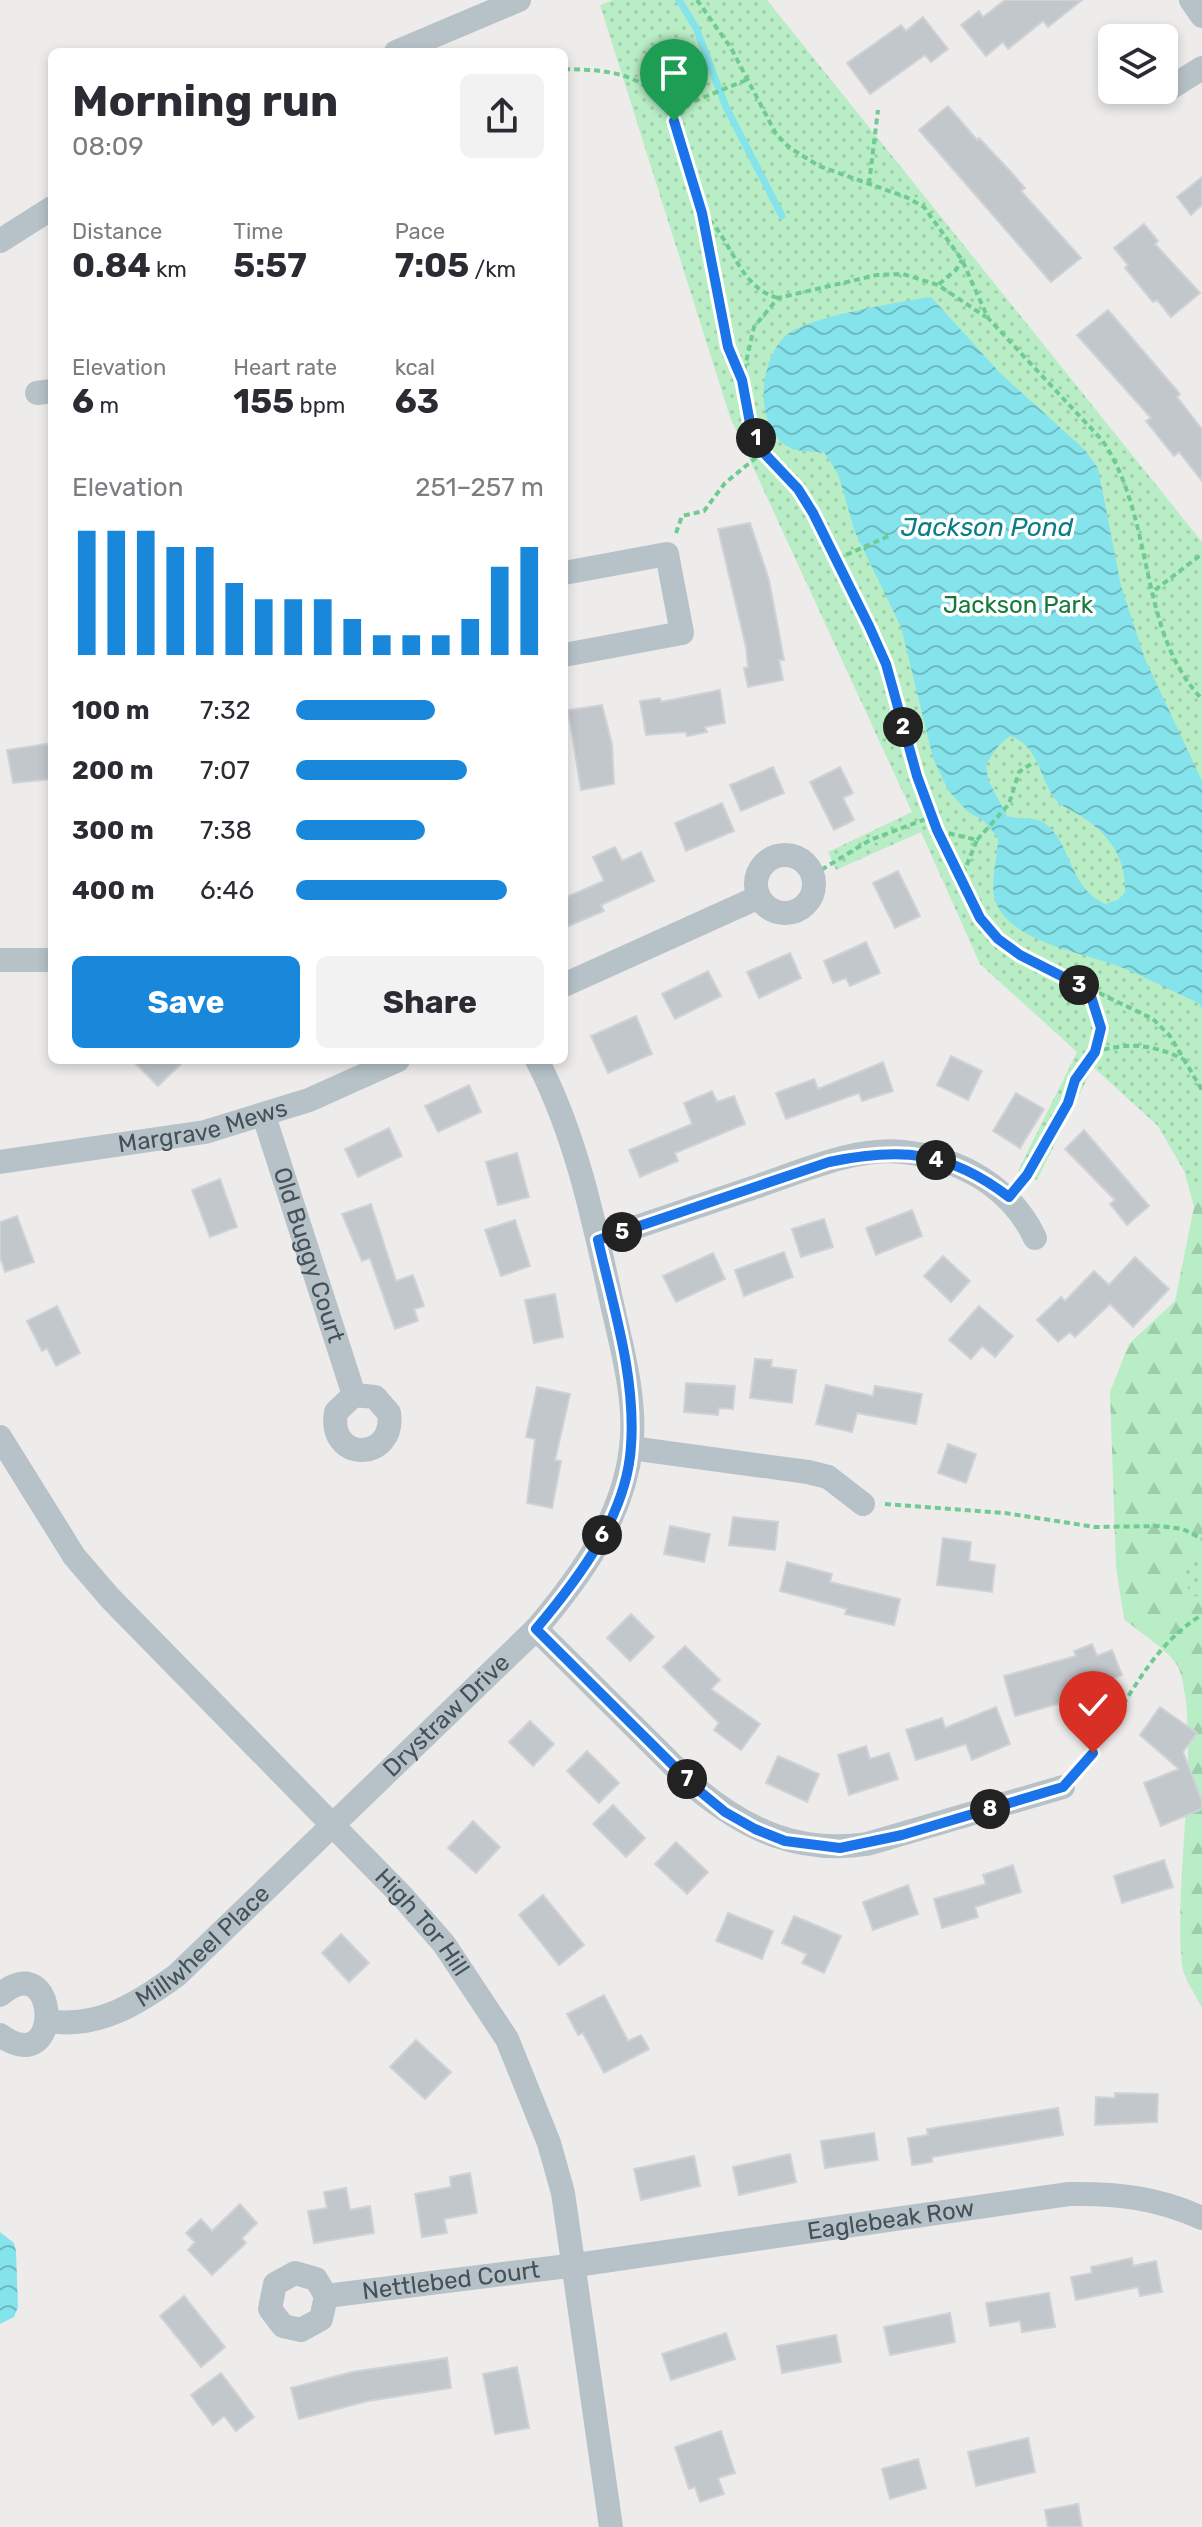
<!DOCTYPE html>
<meta charset="utf-8">
<style>
body{margin:0;font-family:Rubik,sans-serif;background:#f2f2f3;color:#2b2b33;height:100vh;display:flex;flex-direction:column;font-size:30px;white-space:nowrap}
*{box-sizing:border-box;margin:0}
p{font-size:26px;color:#7c7c81}
.icon{flex:none;width:44px;height:44px;fill:none;stroke:currentColor;stroke-width:2;stroke-linecap:round;stroke-linejoin:round}
.map{position:relative;flex:1;overflow:hidden}
.panel{position:absolute;left:48px;top:48px;width:520px;height:1016px;display:flex;flex-direction:column;background:#fff;border-radius:12px;box-shadow:0 4px 12px #0003}
.panel>*{flex:none}
.buttons{position:absolute;left:1098px;top:24px;display:grid;gap:16px}
.buttons a{display:grid;place-items:center;width:80px;height:80px;border-radius:12px;background:#fff;box-shadow:0 4px 12px #0003;font-size:40px}
.pin{position:absolute;display:grid;place-items:center;width:68px;height:68px;color:#fff;margin:-82px -34px;border-radius:50% 50% 50% 0;rotate:-45deg;box-shadow:0 0 8px #0007}
.pin .icon{rotate:45deg}
.km{position:absolute;width:40px;height:40px;margin:-20px;border-radius:50%;background:#222;color:#fff;font-size:22px;line-height:40px;text-align:center}
.round{display:grid;place-items:center;flex:none;width:84px;height:84px;border-radius:12px;background:#f2f2f3}
.head{display:flex;align-items:center;justify-content:space-between;height:136px;padding:0 24px}
h1{font-size:44px;font-weight:700;line-height:60px}
.stats{display:grid;grid-template-columns:repeat(3,1fr);gap:12px;height:136px;padding:8px 24px}
.stats div{display:grid;align-content:center}
.stats b{font-size:34px;font-weight:700}
.stats small{font-size:22px;font-weight:400}
.stats p{font-size:22px}
.chart{height:224px;padding:16px 24px}
.chart p{display:flex;justify-content:space-between}
.chart svg{width:100%;height:144px;margin-top:8px;stroke:#1987da;stroke-width:6}
.primary-button{display:flex;gap:16px;margin-top:auto;padding:16px 24px}
.primary-button a{flex:1;height:92px;border-radius:12px;background:#1987da;color:#fff;font-size:32px;font-weight:700;line-height:92px;text-align:center}
.primary-button a+a{background:#f2f2f3;color:#2b2b33}
ul{padding:0 24px;list-style:none;font-size:26px}
li{display:grid;grid-template-columns:128px 96px 1fr;align-items:center;height:60px}
li i{height:20px;border-radius:10px;background:#1987da}
.map>svg:first-child{display:block}
.forest{fill:url(#forest-firs)}
.park{fill:url(#park-dots)}
.water{fill:url(#water-waves);fill-rule:evenodd}
.lines{fill:none;stroke-linecap:round;stroke-linejoin:round}
.stream{stroke:#85e3eb;stroke-width:7}
.building{fill:#c2c7cb;stroke:#cfd2d7;stroke-width:2}
.path{stroke:#70cb92;stroke-width:4;stroke-dasharray:6 4;stroke-linecap:butt}
.minor{stroke:#b6c2c8;stroke-width:24}
.route-casing{stroke:#fff;stroke-width:16}
.route{stroke:#1a73e8;stroke-width:10}
.labels{text-anchor:middle;dominant-baseline:central;stroke-width:7;stroke-linejoin:round;paint-order:stroke}
.park-label{font-size:24px;fill:#16783a;stroke:#fff}
.street-label{font-size:24px;fill:#445158;stroke:#fff}
.water-label{font-size:26px;font-style:italic;fill:#0d7d86;stroke:#fff}
</style>
<div class="map">
<svg width="1202" height="2527" viewBox="0 0 1202 2527">
<defs>
<pattern id="forest-firs" width="22" height="20" patternUnits="userSpaceOnUse" patternTransform="scale(2)"><rect width="22" height="20" fill="#b8edc5"/><path d="M5 1l3.5 6h-7zM16 11l3.5 6h-7z" fill="#9fcdab"/></pattern>
<pattern id="park-dots" width="8" height="8" patternUnits="userSpaceOnUse" patternTransform="scale(2)"><rect width="8" height="8" fill="#b8edc5"/><path d="M2 2h.1M6 6h.1" fill="none" stroke="#9fcdab" stroke-width="1.8" stroke-linecap="round"/></pattern>
<pattern id="water-waves" width="16" height="10" patternUnits="userSpaceOnUse" patternTransform="scale(2)"><rect width="16" height="10" fill="#85e3eb"/><path d="M0 5q4-4 8 0t8 0" fill="none" stroke="#6ebac1"/></pattern>
</defs>
<rect width="100%" height="100%" fill="#eeebeb"/>
<path class="forest" d="M1202 1050V2008C1196 1995 1183 1978 1182 1964 1173 1882 1202 1736 1179 1668 1168 1649 1140 1633 1124 1619L1116 1567 1110 1392 1129 1344 1175 1301 1194 1207 1177 1144Z"/>
<g class="park">
<polygon points="613,0 767,0 1202,542 1202,1202 1158,1126 1093,1067 1037,1180 1018,1171 1077,1052 980,964 921,832 836,870 828,852 912,812 730,417 600,5"/>
<polygon points="1202,1557 1202,1594 1192,1598 1179,1567"/>
</g>
<g class="water">
<path d="M931 297 1001 374 1085 450 1098 468 1121 586 1145 659 1202 781V1009L1199 1003C1170 991 1140 973 1109 963 1078 952 1013 940 997 905 988 886 998 859 998 838L984 821 967 811 948 790 933 758 901 627 855 532 838 474 824 452C814 452 802 452 793 449 751 434 757 349 794 330 822 315 898 302 931 297ZM1010 736C1039 745 1039 778 1055 799 1061 807 1072 810 1081 816 1110 835 1126 858 1125 892L1118 900 1105 904C1067 886 1073 843 1044 823 1034 816 1019 820 1007 816L988 780 986 764 999 745Z"/>
<polygon points="0,2232 14,2243 16,2251 18,2307 14,2317 0,2324"/>
</g>
<g class="lines">
<polyline class="stream" points="679,0 696,28 726,107 782,216"/>
</g>
<g class="building">
<polygon points="1005,0 1082,0 1048,27 1043,21 1008,49 1003,42 986,56 961,25 979,11 983,17"/>
<polygon points="923,17 948,49 931,62 925,55 870,94 847,63 901,25 906,31"/>
<polygon points="948,106 977,140 979,138 1010,171 1025,188 1021,191 1081,258 1051,282 919,130"/>
<polygon points="1202,177 1202,205 1191,215 1177,197"/>
<polygon points="1144,224 1158,241 1155,244 1200,293 1171,317 1157,300 1153,302 1125,268 1128,265 1114,248"/>
<polygon points="1108,310 1180,394 1177,397 1202,429 1202,481 1179,452 1174,456 1146,421 1151,418 1077,335"/>
<polygon points="750,523 769,580 784,660 779,660 783,680 748,687 744,668 748,667 746,647 718,529"/>
<polygon points="720,690 725,723 705,727 707,732 687,736 686,732 646,735 640,701 660,698 661,702"/>
<polygon points="602,705 612,744 614,784 581,790 568,710"/>
<polygon points="46,744 52,746 52,779 13,783 7,750"/>
<polygon points="773,767 784,793 741,811 730,785"/>
<polygon points="840,767 853,793 843,798 854,820 834,830 810,782"/>
<polygon points="722,803 734,831 686,851 675,823"/>
<polygon points="615,847 622,861 641,852 654,881 601,905 604,911 564,928 564,898 604,881 593,857"/>
<polygon points="898,871 920,916 895,928 873,883"/>
<polygon points="866,942 880,973 850,986 846,978 833,983 824,961"/>
<polygon points="790,953 801,978 759,998 747,972"/>
<polygon points="708,971 721,996 675,1019 662,994"/>
<polygon points="636,1016 652,1054 608,1073 591,1036"/>
<polygon points="951,1056 982,1071 968,1100 937,1085"/>
<polygon points="132,1060 185,1060 158,1086"/>
<polygon points="883,1062 893,1091 862,1101 859,1093 786,1119 776,1093 814,1079 818,1089"/>
<polygon points="469,1085 481,1112 438,1132 425,1106"/>
<polygon points="712,1091 717,1102 734,1096 745,1124 675,1153 678,1161 640,1177 629,1150 692,1124 684,1103"/>
<polygon points="1016,1093 1044,1109 1020,1148 993,1131"/>
<polygon points="389,1128 402,1156 358,1177 345,1149"/>
<polygon points="1084,1130 1149,1206 1127,1225 1110,1204 1115,1200 1065,1149"/>
<polygon points="517,1153 529,1197 498,1205 486,1162"/>
<polygon points="220,1179 237,1227 210,1237 192,1190"/>
<polygon points="371,1204 396,1281 413,1275 424,1306 414,1309 418,1321 395,1329 370,1258 362,1261 342,1214"/>
<polygon points="912,1210 922,1236 876,1255 866,1228"/>
<polygon points="17,1216 34,1262 5,1272 0,1257 0,1222"/>
<polygon points="824,1219 833,1247 801,1257 792,1229"/>
<polygon points="515,1220 530,1266 501,1276 485,1230"/>
<polygon points="784,1252 793,1277 744,1296 735,1270"/>
<polygon points="713,1253 725,1279 676,1302 663,1276"/>
<polygon points="943,1256 970,1281 951,1302 924,1276"/>
<polygon points="1135,1257 1169,1289 1133,1327 1110,1304 1075,1337 1070,1332 1058,1342 1037,1320 1061,1297 1065,1301 1094,1271 1109,1285"/>
<polygon points="555,1294 563,1337 534,1343 525,1300"/>
<polygon points="57,1306 80,1353 56,1366 47,1348 42,1351 27,1321"/>
<polygon points="979,1306 1013,1336 995,1357 982,1346 971,1359 949,1340"/>
<polygon points="755,1359 772,1360 771,1367 796,1370 792,1403 750,1398"/>
<polygon points="686,1383 735,1386 733,1409 719,1408 718,1415 684,1412"/>
<polygon points="826,1385 873,1396 875,1386 922,1394 916,1424 857,1413 852,1432 816,1424"/>
<polygon points="537,1387 570,1394 555,1460 561,1461 552,1508 527,1503 535,1439 526,1437"/>
<polygon points="948,1444 976,1454 966,1483 938,1473"/>
<polygon points="733,1517 778,1522 775,1550 729,1545"/>
<polygon points="670,1526 710,1534 704,1562 664,1554"/>
<polygon points="943,1538 971,1542 969,1561 995,1565 992,1592 937,1585"/>
<polygon points="787,1562 832,1574 830,1582 900,1599 894,1625 845,1614 847,1609 780,1591"/>
<polygon points="631,1614 654,1637 630,1661 607,1638"/>
<polygon points="1092,1644 1097,1656 1112,1650 1122,1675 1057,1704 1015,1716 1004,1676 1076,1656 1074,1651"/>
<polygon points="685,1646 720,1680 711,1689 760,1724 741,1750 714,1730 719,1723 663,1667"/>
<polygon points="996,1707 1010,1744 972,1760 966,1744 916,1760 906,1730 942,1718 945,1728"/>
<polygon points="1160,1707 1197,1733 1183,1752 1202,1801 1202,1809 1161,1826 1144,1783 1179,1769 1140,1735"/>
<polygon points="530,1721 554,1744 533,1766 509,1742"/>
<polygon points="866,1746 870,1759 889,1753 898,1779 849,1795 838,1755"/>
<polygon points="587,1751 619,1783 599,1803 567,1771"/>
<polygon points="778,1756 819,1774 807,1802 766,1783"/>
<polygon points="613,1805 645,1838 626,1857 593,1824"/>
<polygon points="473,1821 500,1847 476,1873 448,1848"/>
<polygon points="676,1842 708,1872 687,1894 655,1864"/>
<polygon points="1164,1860 1173,1887 1122,1903 1114,1876"/>
<polygon points="1013,1865 1021,1892 975,1907 978,1917 942,1928 934,1899 986,1884 983,1875"/>
<polygon points="908,1885 918,1914 873,1930 863,1902"/>
<polygon points="543,1895 584,1945 559,1965 519,1915"/>
<polygon points="728,1913 773,1931 762,1959 716,1941"/>
<polygon points="794,1916 841,1936 824,1973 802,1963 807,1954 782,1943"/>
<polygon points="341,1934 369,1963 349,1982 322,1953"/>
<polygon points="604,1995 628,2041 641,2035 649,2049 604,2073 583,2033 578,2035 567,2014"/>
<polygon points="416,2040 451,2072 425,2099 390,2067"/>
<polygon points="1115,2093 1158,2094 1157,2122 1095,2125 1096,2097 1115,2098"/>
<polygon points="1058,2108 1063,2135 932,2157 932,2162 912,2165 908,2138 928,2135 927,2129"/>
<polygon points="874,2133 878,2160 825,2168 821,2141"/>
<polygon points="790,2154 796,2182 739,2195 733,2167"/>
<polygon points="694,2156 700,2186 641,2200 634,2169"/>
<polygon points="470,2173 477,2213 444,2219 447,2233 422,2237 415,2194 451,2187 450,2177"/>
<polygon points="346,2188 350,2210 370,2206 374,2233 314,2243 308,2211 327,2208 324,2192"/>
<polygon points="240,2204 257,2223 242,2238 246,2243 212,2275 188,2250 195,2242 186,2233 201,2219 212,2231"/>
<polygon points="1132,2258 1133,2266 1156,2261 1162,2292 1140,2296 1138,2287 1076,2300 1071,2277 1092,2273 1091,2267"/>
<polygon points="1049,2293 1055,2327 1022,2332 1020,2321 990,2326 986,2303"/>
<polygon points="184,2296 225,2347 201,2367 160,2316"/>
<polygon points="950,2313 955,2342 890,2355 884,2327"/>
<polygon points="726,2333 735,2359 671,2380 662,2354"/>
<polygon points="836,2335 841,2362 782,2373 777,2346"/>
<polygon points="447,2358 451,2388 368,2401 299,2419 291,2388 352,2372"/>
<polygon points="517,2367 529,2428 495,2434 483,2374"/>
<polygon points="221,2373 254,2417 236,2431 224,2416 213,2425 191,2395"/>
<polygon points="721,2431 735,2473 718,2478 724,2494 700,2502 695,2487 689,2489 675,2447"/>
<polygon points="1028,2438 1035,2472 976,2486 968,2452"/>
<polygon points="918,2459 926,2488 890,2499 882,2469"/>
<polygon points="1078,2504 1082,2527 1048,2527 1045,2510"/>
</g>
<g class="lines">
<g class="path">
<path d="M697 0 731 48 776 134 790 148 819 166 906 197 924 207 962 260 988 318 1102 440C1156 519 1137 631 1202 699"/>
<path d="M564 69C614 70 649 73 674 121"/>
<polyline points="746,80 690,103 674,121 702,213 728,347 742,380 750,423 763,452 798,489 813,513 869,626 886,664 931,817 980,918 998,939 1020,955 1153,1019 1170,1036 1202,1090"/>
<polyline points="658,93 690,103"/>
<polyline points="869,184 878,110"/>
<path d="M702 213C733 238 737 287 778 298"/>
<polyline points="939,284 956,270 962,260"/>
<polyline points="742,380 754,327 778,298 877,275 903,274 938,285 986,317"/>
<polyline points="676,533 682,516 704,511 725,483 763,452"/>
<polyline points="837,559 891,535"/>
<polyline points="1155,590 1202,554"/>
<polyline points="939,831 977,840 961,879"/>
<polyline points="977,840 1009,804 1019,772 1031,764"/>
<polyline points="813,875 870,840 931,817"/>
<polyline points="1089,990 1101,1028 1095,1052"/>
<path d="M1021 1183 1068 1103 1075 1080 1095 1052C1128 1042 1152 1044 1183 1059"/>
<polyline points="885,1504 1005,1513 1095,1527 1160,1526 1183,1529 1202,1539"/>
<path d="M1078 1770C1120 1722 1144 1649 1202 1615"/>
</g>
<g class="minor">
<polyline points="1191,0 1202,16"/>
<polyline points="396,52 519,0"/>
<polyline points="1167,90 1202,68"/>
<polyline points="0,241 52,208"/>
<polyline points="37,393 52,391"/>
<polyline points="564,573 667,554 682,633 564,655"/>
<circle cx="785" cy="884" r="29"/>
<polyline points="0,960 52,960"/>
<polyline points="564,985 759,897"/>
<path id="s1" d="M264 1116 354 1395 336 1412C327 1463 396 1462 389 1413L375 1397 354 1395"/>
<path id="s2" d="M0 1162 205 1132 309 1100 398 1060"/>
<path d="M598 1240C652 1222 707 1203 761 1185 805 1170 856 1147 903 1152 960 1158 1011 1187 1035 1238"/>
<path id="s3" d="M0 1437 74 1556 110 1598 402 1896 444 1944 507 2039 549 2143 563 2193 611 2527"/>
<polyline points="631,1448 808,1472 828,1477 863,1504"/>
<path d="M536 1629 697 1789C748 1831 800 1854 867 1844L1063 1787"/>
<path d="M0 1995C59 1944 65 2082 0 2035"/>
<path id="s4" d="M49 2021C98 2029 139 2003 177 1975L536 1629C580 1577 623 1518 631 1448 637 1402 622 1348 612 1304 594 1221 576 1135 537 1060"/>
<path id="s5" d="M326 2296 316 2279 295 2273 275 2284 270 2309 283 2326 301 2330 321 2319 326 2296 576 2265 1069 2194C1117 2193 1158 2198 1202 2218"/>
</g>
</g>
<g class="lines">
<g class="route-casing">
<path id="route" d="M674 121 702 213 728 347 742 380 750 423 763 452 798 489 813 513 869 626 886 664 917 776 937 830 980 918 998 939 1020 955 1089 990 1101 1028 1095 1052 1075 1080 1068 1103 1027 1175 1009 1197C949 1151 901 1147 829 1162L598 1240C613 1306 636 1377 631 1446 627 1515 579 1578 536 1629L697 1789 725 1812 755 1829 785 1841 840 1848 902 1835 1063 1787 1093 1753"/>
</g>
<use href="#route" class="route"/>
</g>
<g class="labels">
<g class="park-label">
<text x="1018" y="605">Jackson Park</text>
</g>
<g class="street-label">
<text stroke="none"><textPath href="#s2" startOffset="206">Margrave Mews</textPath></text>
<text stroke="none"><textPath href="#s1" startOffset="146">Old Buggy Court</textPath></text>
<text stroke="none"><textPath href="#s4" startOffset="514">Drystraw Drive</textPath></text>
<text stroke="none"><textPath href="#s3" startOffset="646">High Tor Hill</textPath></text>
<text stroke="none"><textPath href="#s4" startOffset="178">Millwheel Place</textPath></text>
<text stroke="none"><textPath href="#s5" startOffset="746">Eaglebeak Row</textPath></text>
<text stroke="none"><textPath href="#s5" startOffset="302">Nettlebed Court</textPath></text>
</g>
<g class="water-label">
<text x="987" y="527">Jackson Pond</text>
</g>
</g>
</svg>
<div class="buttons">
<a><svg class="icon" aria-label="layers" viewBox="0 0 24 24"><path d="M12 4l9 5-9 5-9-5zM3 14l9 5 9-5"/></svg></a>
</div>
<div class="pin" style="left:674px;top:121px;background:#1e9e55"><svg class="icon" aria-label="arrive" viewBox="0 0 24 24"><path d="M6 21V4h12l-3 4 3 4H6"/></svg></div>
<div class="pin" style="left:1093px;top:1753px;background:#d93025"><svg class="icon" aria-label="check" viewBox="0 0 24 24"><path d="M5 12l5 5 9-10"/></svg></div>
<b class="km" style="left:756px;top:438px">1</b>
<b class="km" style="left:903px;top:727px">2</b>
<b class="km" style="left:1079px;top:985px">3</b>
<b class="km" style="left:936px;top:1160px">4</b>
<b class="km" style="left:622px;top:1232px">5</b>
<b class="km" style="left:602px;top:1535px">6</b>
<b class="km" style="left:687px;top:1779px">7</b>
<b class="km" style="left:990px;top:1809px">8</b>
<section class="panel">
<div class="head"><div><h1>Morning run</h1><p>08:09</p></div><a class="round"><svg class="icon" aria-label="share" viewBox="0 0 24 24"><path d="M12 15V3M7 8l5-5 5 5M5 13v7h14v-7"/></svg></a></div>
<div class="stats">
<div><p>Distance</p><b>0.84<small> km</small></b></div>
<div><p>Time</p><b>5:57</b></div>
<div><p>Pace</p><b>7:05<small> /km</small></b></div>
</div>
<div class="stats">
<div><p>Elevation</p><b>6<small> m</small></b></div>
<div><p>Heart rate</p><b>155<small> bpm</small></b></div>
<div><p>kcal</p><b>63</b></div>
</div>
<div class="chart"><p><span>Elevation</span>251–257 m</p>
<svg viewBox="0 0 160 44" preserveAspectRatio="none"><path d="M5 44V6M15 44V6M25 44V6M35 44V11M45 44V11M55 44V22M65 44V27M75 44V27M85 44V27M95 44V33M105 44V38M115 44V38M125 44V38M135 44V33M145 44V17M155 44V11"/></svg>
</div>
<ul>
<li><b>100 m</b>7:32<i style="width:56%"></i></li>
<li><b>200 m</b>7:07<i style="width:69%"></i></li>
<li><b>300 m</b>7:38<i style="width:52%"></i></li>
<li><b>400 m</b>6:46<i style="width:85%"></i></li>
</ul>
<div class="primary-button"><a>Save</a><a>Share</a></div>
</section>
</div>
